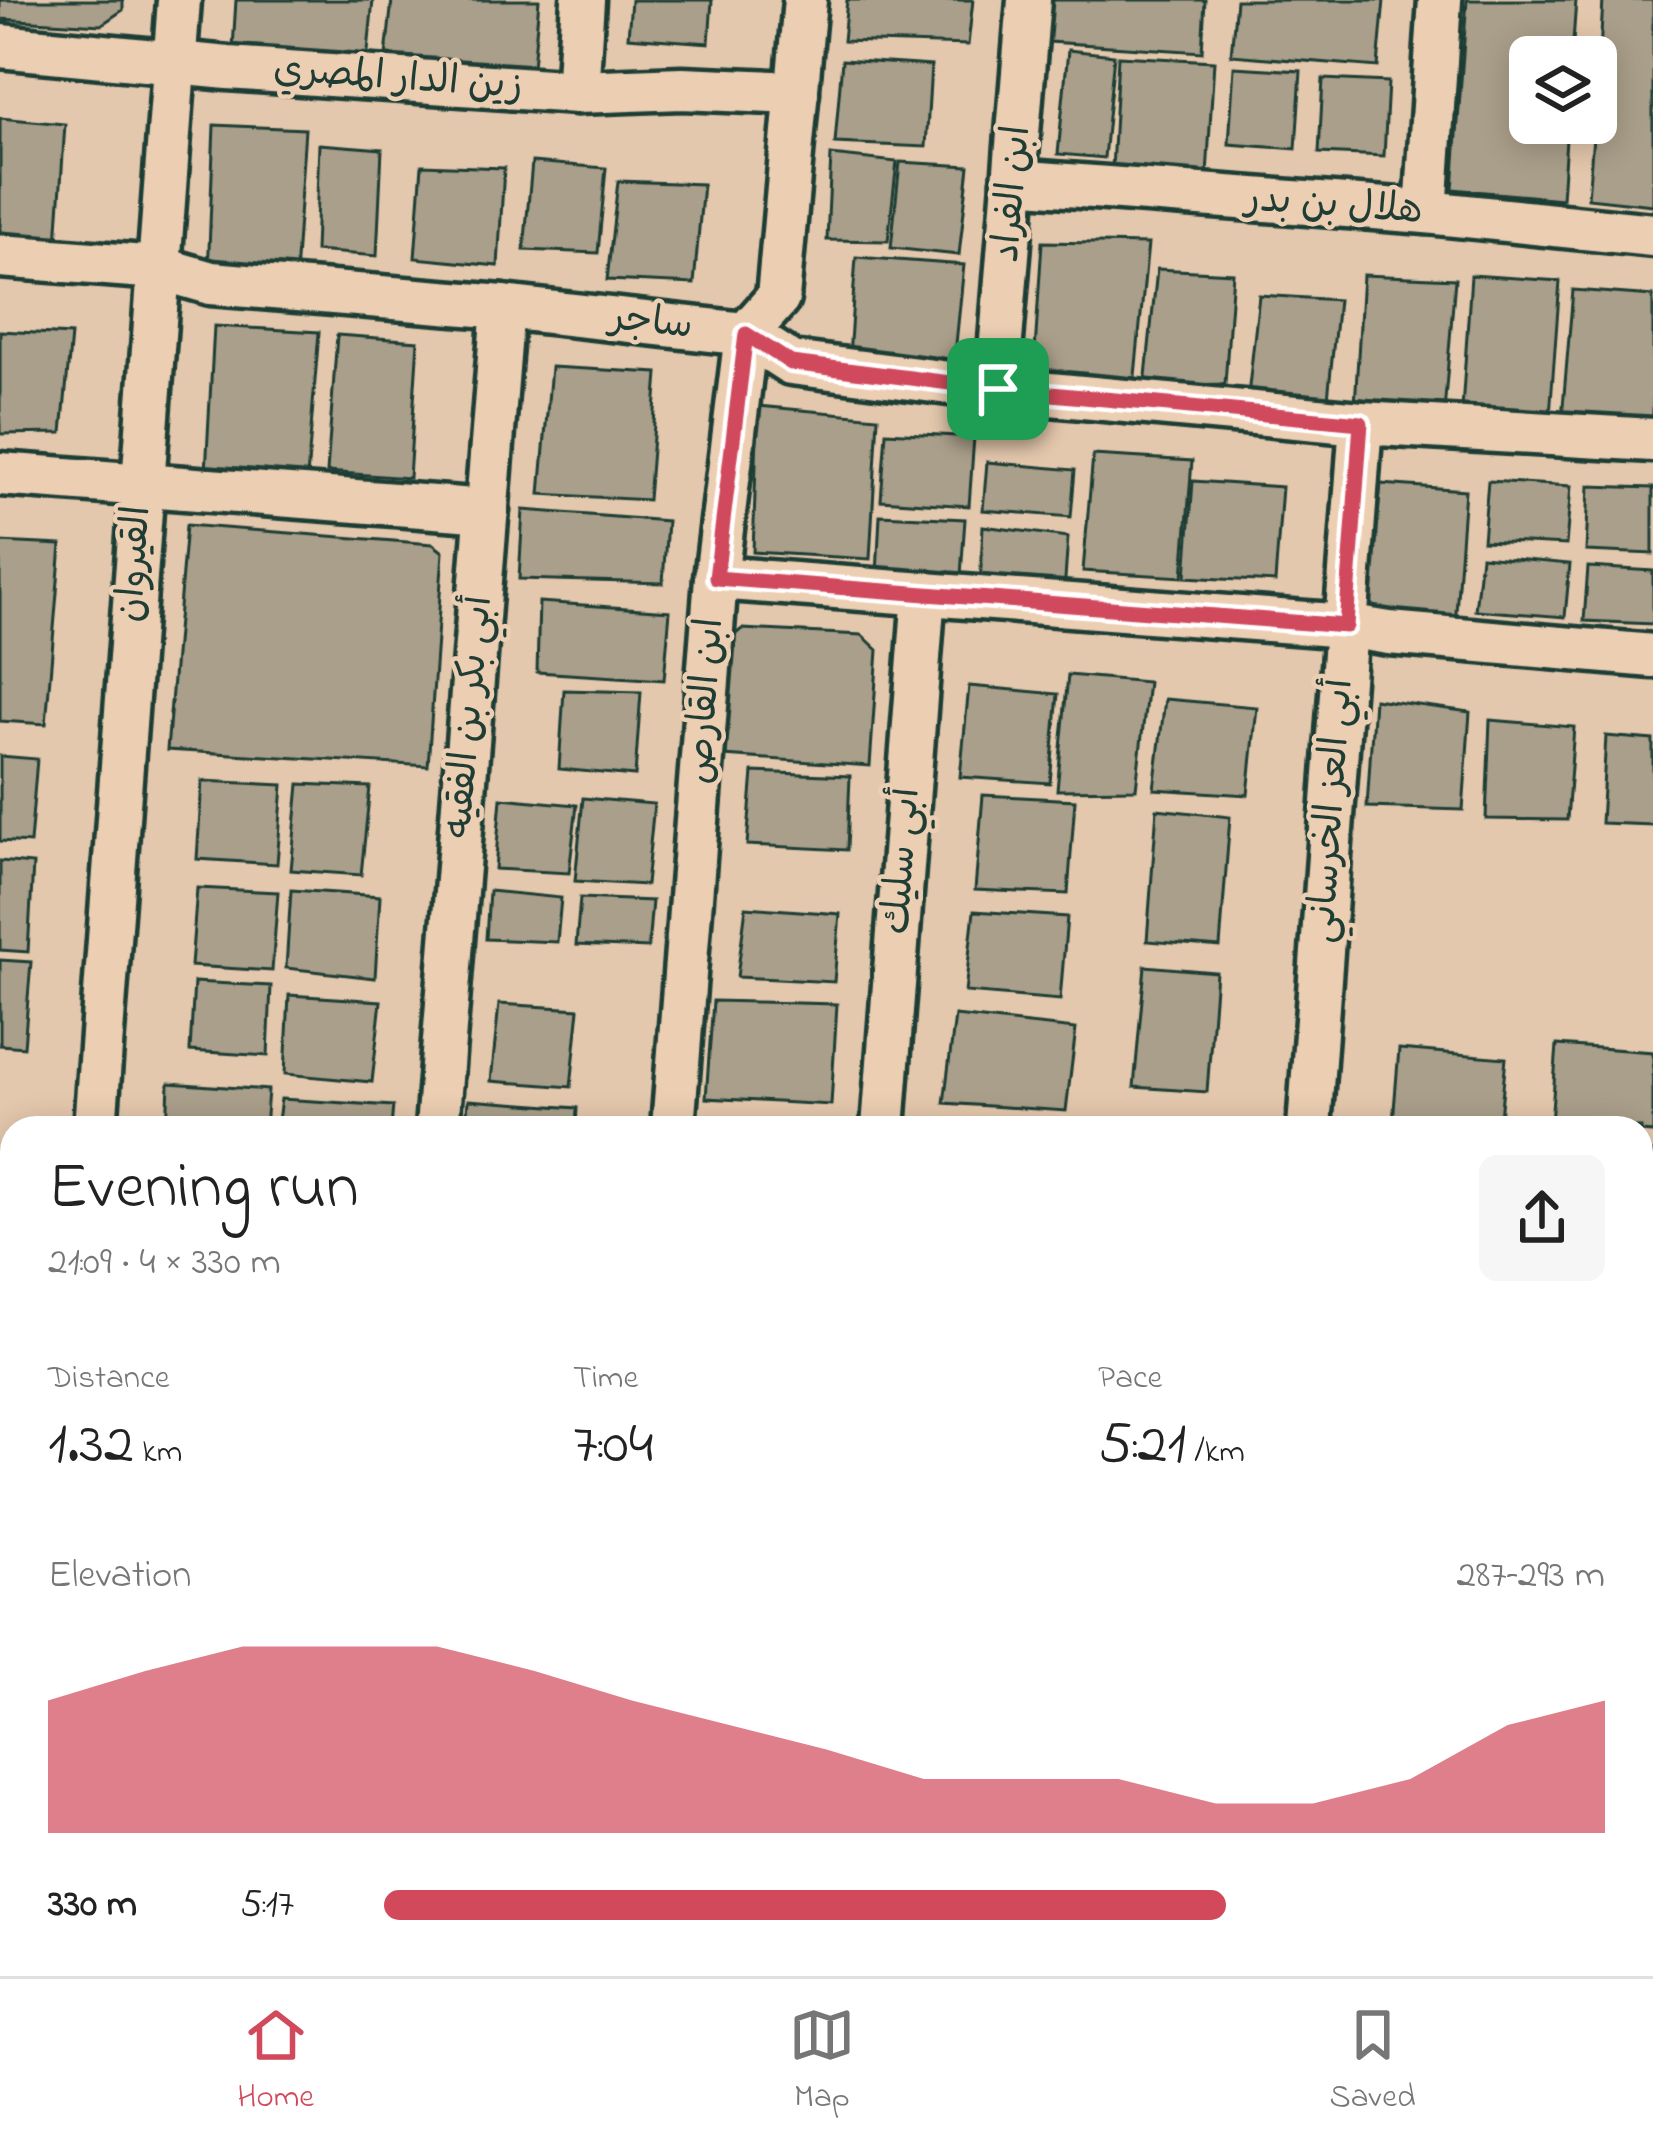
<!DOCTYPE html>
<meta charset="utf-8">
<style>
body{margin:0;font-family:"Indie Flower","Playpen Sans Arabic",sans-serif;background:#f6f6f6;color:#222;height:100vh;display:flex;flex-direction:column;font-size:45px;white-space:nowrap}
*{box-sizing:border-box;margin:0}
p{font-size:39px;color:#767676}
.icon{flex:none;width:66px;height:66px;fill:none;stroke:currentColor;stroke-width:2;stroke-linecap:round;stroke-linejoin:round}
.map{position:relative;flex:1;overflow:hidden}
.drawer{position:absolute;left:0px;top:1116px;width:1653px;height:861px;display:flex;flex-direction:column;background:#fff;border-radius:36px 36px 0 0;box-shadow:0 6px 30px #0003}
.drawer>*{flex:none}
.fabs{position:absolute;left:1509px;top:36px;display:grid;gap:24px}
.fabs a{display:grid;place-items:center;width:108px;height:108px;border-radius:18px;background:#fff;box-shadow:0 6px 30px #0003;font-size:60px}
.pin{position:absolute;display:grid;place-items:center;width:102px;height:102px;color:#fff;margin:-51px;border-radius:24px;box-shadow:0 6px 18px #0006}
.round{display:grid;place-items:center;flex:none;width:126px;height:126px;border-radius:18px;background:#f6f6f6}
.head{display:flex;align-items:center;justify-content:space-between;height:204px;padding:0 48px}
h1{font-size:66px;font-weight:600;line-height:90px}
.metrics{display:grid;grid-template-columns:repeat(3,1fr);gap:18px;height:204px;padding:12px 48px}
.metrics div{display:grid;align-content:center}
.metrics b{font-size:60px;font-weight:600}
.metrics small{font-size:33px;font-weight:400}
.metrics p{font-size:33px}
.chart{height:336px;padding:24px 48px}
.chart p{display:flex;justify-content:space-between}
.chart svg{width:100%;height:216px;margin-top:12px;fill:#d1495b;opacity:.7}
ul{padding:0 48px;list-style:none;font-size:39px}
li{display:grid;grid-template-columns:192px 144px 1fr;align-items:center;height:90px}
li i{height:30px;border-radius:15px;background:#d1495b}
.menu{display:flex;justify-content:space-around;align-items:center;height:168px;border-top:3px solid #e0e0e0;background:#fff;font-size:33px;color:#767676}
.menu a{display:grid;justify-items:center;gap:6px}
.menu .on{color:#d1495b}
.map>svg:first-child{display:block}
.building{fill:#aa9f8a;stroke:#1f3d34;stroke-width:3}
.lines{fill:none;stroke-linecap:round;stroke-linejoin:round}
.service-casing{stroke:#1f3d34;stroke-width:30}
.minor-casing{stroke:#1f3d34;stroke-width:51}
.service{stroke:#ecceb2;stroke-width:21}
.minor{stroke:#ecceb2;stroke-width:42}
.route-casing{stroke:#fff;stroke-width:24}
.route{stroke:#d1495b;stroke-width:15}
.labels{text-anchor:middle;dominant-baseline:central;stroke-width:9;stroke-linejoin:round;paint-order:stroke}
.street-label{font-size:39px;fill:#1f3d34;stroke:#ecceb2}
</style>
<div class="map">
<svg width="1653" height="1976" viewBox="0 0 1653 1976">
<rect width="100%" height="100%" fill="#e4c8ad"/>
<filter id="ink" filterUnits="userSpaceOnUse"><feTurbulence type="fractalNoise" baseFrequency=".00833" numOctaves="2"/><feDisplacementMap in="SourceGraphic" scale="24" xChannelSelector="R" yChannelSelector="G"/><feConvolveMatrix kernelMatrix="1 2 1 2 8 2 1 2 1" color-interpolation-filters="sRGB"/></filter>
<g filter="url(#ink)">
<g class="building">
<polygon points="0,0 123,0 123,10 101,25 0,19"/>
<polygon points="236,0 373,0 367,62 233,48"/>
<polygon points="392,0 539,0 532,78 385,65"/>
<polygon points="631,0 712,0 709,43 628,37"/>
<polygon points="847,0 973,0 968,45 843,41"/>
<polygon points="1052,0 1205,0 1202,52 1049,42"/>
<polygon points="1236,0 1384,0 1378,67 1231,55"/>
<polygon points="1467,0 1576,0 1572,57 1530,57 1530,123 1567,123 1562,199 1453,189"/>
<polygon points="1603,0 1653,0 1653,205 1588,198 1594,123 1596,123"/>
<polygon points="1068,50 1114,55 1104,158 1058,154"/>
<polygon points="1118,56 1214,61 1207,175 1112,169"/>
<polygon points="842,60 931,66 926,147 835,143"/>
<polygon points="1234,67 1301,71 1296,149 1229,144"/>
<polygon points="1323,79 1388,82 1384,156 1319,153"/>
<polygon points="0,118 65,124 57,244 0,241"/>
<polygon points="214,125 305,129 295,276 208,275"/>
<polygon points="319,144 382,149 377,256 315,251"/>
<polygon points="831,155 897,162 888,241 827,240"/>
<polygon points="532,162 606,168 598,253 524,250"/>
<polygon points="900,162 969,166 959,255 891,248"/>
<polygon points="422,165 504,168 498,266 415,258"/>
<polygon points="618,181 703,184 694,284 607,280"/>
<polygon points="1042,242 1148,244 1134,386 1033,382"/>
<polygon points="856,257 964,265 954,364 849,356"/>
<polygon points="1157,269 1233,273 1225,384 1145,386"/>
<polygon points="1363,275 1455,279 1444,412 1355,405"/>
<polygon points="1471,275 1560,281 1550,416 1462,409"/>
<polygon points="1573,290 1653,296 1653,433 1561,430"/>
<polygon points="1259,295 1338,300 1328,399 1248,396"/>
<polygon points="214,326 319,332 307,478 206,472"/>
<polygon points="0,331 71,335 62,433 0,434"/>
<polygon points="337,335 418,341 409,478 327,472"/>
<polygon points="551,367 658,373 648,500 540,494"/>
<polygon points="758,406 878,417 870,559 753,552"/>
<polygon points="886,432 974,437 969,506 881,500"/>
<polygon points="1093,455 1192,461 1183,577 1083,571"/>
<polygon points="987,462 1075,470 1071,517 983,510"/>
<polygon points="1193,481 1282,487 1275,582 1186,577"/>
<polygon points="1488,481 1571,486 1566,545 1483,541"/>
<polygon points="1381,484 1465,490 1455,626 1367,620"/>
<polygon points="1589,486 1653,488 1653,554 1586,551"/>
<polygon points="523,510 667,521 663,583 519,579"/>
<polygon points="880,515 965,519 961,575 877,575"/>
<polygon points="186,525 433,544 443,552 428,766 167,750"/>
<polygon points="983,526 1068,537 1064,593 980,587"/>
<polygon points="0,542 61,545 46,724 0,721"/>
<polygon points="1481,556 1570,564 1565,617 1475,610"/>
<polygon points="1588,567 1653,571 1653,624 1584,621"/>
<polygon points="539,602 670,611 664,680 537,672"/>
<polygon points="742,629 862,635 878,650 870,766 724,756 732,637"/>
<polygon points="1068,675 1148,682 1136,789 1057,790"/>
<polygon points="969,686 1058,694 1050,783 960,777"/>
<polygon points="564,690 641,692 635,776 559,769"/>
<polygon points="1165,699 1257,707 1248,795 1154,789"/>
<polygon points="1374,699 1470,712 1463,810 1367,807"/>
<polygon points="1490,720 1574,727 1567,820 1486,819"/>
<polygon points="1606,736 1653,740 1653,825 1601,823"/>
<polygon points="0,756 37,759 30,843 0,841"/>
<polygon points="753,772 850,776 847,850 747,845"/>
<polygon points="202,781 283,785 277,864 197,859"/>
<polygon points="299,784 370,787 361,875 291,870"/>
<polygon points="983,795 1075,800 1068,894 975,890"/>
<polygon points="501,798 577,805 569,873 495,869"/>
<polygon points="583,798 654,804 646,885 575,881"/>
<polygon points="1157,809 1230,817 1220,947 1147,941"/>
<polygon points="0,861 33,864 28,952 0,950"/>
<polygon points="197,888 278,892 272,971 191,966"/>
<polygon points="291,890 380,896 375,978 286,968"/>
<polygon points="489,891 561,898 557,942 486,939"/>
<polygon points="580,898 652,901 648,948 576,945"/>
<polygon points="746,907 840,914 834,982 737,977"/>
<polygon points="974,911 1067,917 1060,1000 965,992"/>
<polygon points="0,960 31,962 24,1047 0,1045"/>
<polygon points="1145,966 1216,972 1207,1092 1134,1087"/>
<polygon points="194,982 271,986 268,1056 190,1051"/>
<polygon points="289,995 381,1001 372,1082 285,1074"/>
<polygon points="713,1001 837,1004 831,1105 706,1098"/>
<polygon points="499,1004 579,1009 571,1087 491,1081"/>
<polygon points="955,1016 1076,1029 1066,1111 944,1103"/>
<polygon points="1557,1045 1653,1052 1653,1133 1641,1132 1641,1128 1600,1128 1551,1123"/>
<polygon points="1399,1049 1506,1058 1499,1128 1393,1122"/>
<polygon points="169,1083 268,1090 265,1128 167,1128"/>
<polygon points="281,1099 393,1106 391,1128 277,1128"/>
<polygon points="468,1100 577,1108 576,1128 466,1128"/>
<polygon points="1641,1152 1653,1152 1653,1254 1641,1252"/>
<polygon points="1641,1406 1653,1407 1653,1545 1641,1544"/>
<polygon points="0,1702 12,1703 12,1784 0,1784"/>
<polygon points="0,1816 12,1817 12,1910 0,1909"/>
<polygon points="1649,1819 1653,1819 1653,1961 1641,1960 1641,1905"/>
<polygon points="0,1928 9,1928 6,1976 0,1976"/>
<polygon points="42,1965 140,1965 139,1976 41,1976"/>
<polygon points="242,1965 327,1965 326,1976 241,1976"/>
<polygon points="341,1965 428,1965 427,1976 340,1976"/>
<rect x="444" y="1965" width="48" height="11"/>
<polygon points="509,1965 558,1965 557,1976 508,1976"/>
<polygon points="581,1965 706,1965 705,1976 580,1976"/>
<polygon points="732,1965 886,1965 885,1976 731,1976"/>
<polygon points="893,1965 997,1965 996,1976 893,1976"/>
<polygon points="1111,1965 1248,1965 1247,1976 1111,1976"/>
<polygon points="1346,1965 1439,1965 1438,1976 1345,1976"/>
</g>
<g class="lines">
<g class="service-casing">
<g id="service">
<polyline points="0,1287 12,1287"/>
<polyline points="1641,1318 1653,1319"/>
<polyline points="0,1613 12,1613"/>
<polyline points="1641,1717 1653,1718"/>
<polyline points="199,1976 200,1965"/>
<polyline points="1283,1976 1284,1965"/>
</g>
</g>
<g class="minor-casing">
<g id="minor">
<polyline points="0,46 228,68 577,92 682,88 797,93"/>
<polyline points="577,92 583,0"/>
<polyline points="1014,181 1426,212 1653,235"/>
<polyline points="1426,212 1440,0"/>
<polyline points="0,256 159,268 211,283 503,307 746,334 791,363 997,389 1361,423 1653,440"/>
<polyline points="997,389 1029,0"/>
<polyline points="0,474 487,511"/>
<polyline points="716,578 1346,626 1389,633 1653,656"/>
<polyline points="95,1128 179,0"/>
<polyline points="437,1128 503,307"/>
<polyline points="673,1128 716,578 746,334 778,298 805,0"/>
<polyline points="883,1128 924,593"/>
<polyline points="1309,1128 1361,423"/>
<polyline points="1067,1976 1068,1965"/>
<polyline points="1496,1976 1496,1965"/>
</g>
</g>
<use href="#service" class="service"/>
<use href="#minor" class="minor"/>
</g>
</g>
<g class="lines" filter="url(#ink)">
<g class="route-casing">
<polygon id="route" points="746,334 791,363 998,389 1361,423 1346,626 716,578"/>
</g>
<use href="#route" class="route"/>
</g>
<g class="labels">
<g class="street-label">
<text transform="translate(398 79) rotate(4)">زين الدار المصري</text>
<text transform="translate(1013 194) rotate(-85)">ابن الفراد</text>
<text transform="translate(1334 206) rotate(4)">هلال بن بدر</text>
<text transform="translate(651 323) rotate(6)">ساجر</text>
<text transform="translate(135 564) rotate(-86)">القيروان</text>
<text transform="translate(706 701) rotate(-86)">ابن القارص</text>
<text transform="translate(470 717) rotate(-85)">أبي بكر بن الفقيه</text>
<text transform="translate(1332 811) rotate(-86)">أبي العز الخرساني</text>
<text transform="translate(903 861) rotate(-86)">أبي سليك</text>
</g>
</g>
</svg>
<div class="fabs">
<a><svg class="icon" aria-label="layers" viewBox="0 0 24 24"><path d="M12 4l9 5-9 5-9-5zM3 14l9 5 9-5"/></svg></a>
</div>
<div class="pin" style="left:998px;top:389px;background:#1e9e55"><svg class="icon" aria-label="arrive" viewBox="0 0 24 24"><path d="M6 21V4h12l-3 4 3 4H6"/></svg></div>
<section class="drawer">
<div class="head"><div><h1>Evening run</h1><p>21:09 · 4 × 330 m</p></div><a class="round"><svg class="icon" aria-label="share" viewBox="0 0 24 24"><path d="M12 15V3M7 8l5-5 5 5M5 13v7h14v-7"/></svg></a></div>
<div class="metrics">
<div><p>Distance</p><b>1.32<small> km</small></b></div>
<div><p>Time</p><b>7:04</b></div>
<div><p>Pace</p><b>5:21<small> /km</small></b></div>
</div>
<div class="chart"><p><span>Elevation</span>287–293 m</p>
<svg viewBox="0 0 160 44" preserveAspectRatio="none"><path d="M0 44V17L10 11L20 6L30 6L40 6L50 11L60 17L70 22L80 27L90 33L100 33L110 33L120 38L130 38L140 33L150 22L160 17V44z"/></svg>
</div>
<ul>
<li><b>330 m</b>5:17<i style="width:69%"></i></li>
</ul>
</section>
</div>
<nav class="menu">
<a class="on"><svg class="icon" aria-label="home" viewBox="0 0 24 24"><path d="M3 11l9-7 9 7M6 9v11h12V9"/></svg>Home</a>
<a><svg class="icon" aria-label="map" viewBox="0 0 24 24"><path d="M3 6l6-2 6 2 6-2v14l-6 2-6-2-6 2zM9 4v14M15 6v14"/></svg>Map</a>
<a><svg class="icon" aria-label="saved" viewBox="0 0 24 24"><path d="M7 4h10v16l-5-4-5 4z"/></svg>Saved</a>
</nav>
